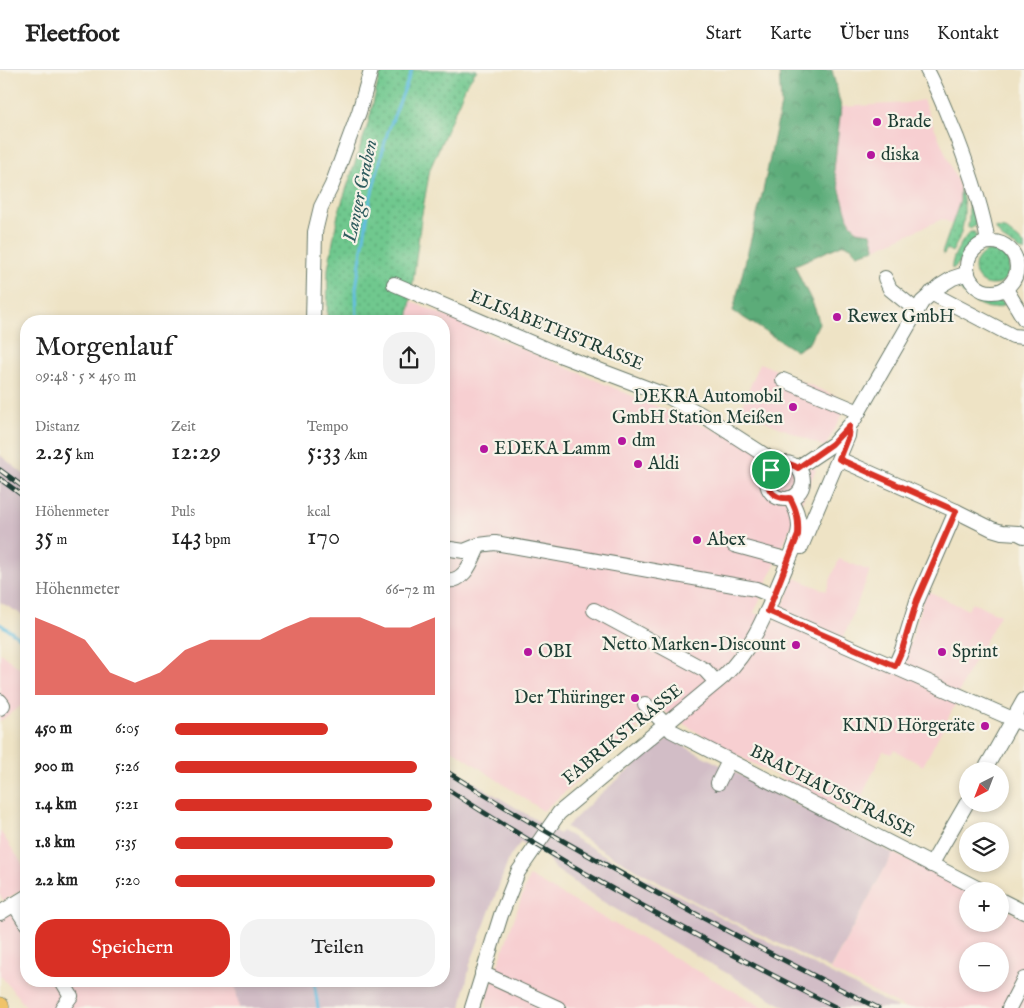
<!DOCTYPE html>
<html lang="de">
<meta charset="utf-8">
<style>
body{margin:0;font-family:"IM FELL English",serif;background:#f2f2f2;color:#222;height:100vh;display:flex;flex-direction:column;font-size:19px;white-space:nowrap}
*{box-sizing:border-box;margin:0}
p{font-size:16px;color:#767676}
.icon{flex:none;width:28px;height:28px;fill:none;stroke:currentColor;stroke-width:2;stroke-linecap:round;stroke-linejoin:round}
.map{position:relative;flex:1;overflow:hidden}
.details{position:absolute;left:20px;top:245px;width:430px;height:672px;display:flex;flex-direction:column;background:#fff;border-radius:20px;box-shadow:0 2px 8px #0003}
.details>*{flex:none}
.needle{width:32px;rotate:222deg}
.buttons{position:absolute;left:959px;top:692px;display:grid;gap:10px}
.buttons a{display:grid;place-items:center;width:50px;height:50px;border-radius:50%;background:#fff;box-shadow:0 2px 8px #0003;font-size:25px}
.pin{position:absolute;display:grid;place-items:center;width:42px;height:42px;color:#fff;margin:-21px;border:2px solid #fff;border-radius:50%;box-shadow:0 1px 5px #0007}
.round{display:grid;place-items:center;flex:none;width:52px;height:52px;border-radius:20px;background:#f2f2f2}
.head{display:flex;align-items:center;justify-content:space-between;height:85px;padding:0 15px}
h1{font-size:28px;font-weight:600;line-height:38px}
.figures{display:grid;grid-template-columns:repeat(3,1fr);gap:8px;height:85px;padding:5px 15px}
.figures div{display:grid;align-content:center}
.figures b{font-size:25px;font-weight:600}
.figures small{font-size:14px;font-weight:400}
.figures p{font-size:14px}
.chart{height:140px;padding:10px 15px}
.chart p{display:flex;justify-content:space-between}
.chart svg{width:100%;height:90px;margin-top:5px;fill:#d93025;opacity:.7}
.primary-button{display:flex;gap:10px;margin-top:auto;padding:10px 15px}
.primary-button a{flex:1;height:58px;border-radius:20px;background:#d93025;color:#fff;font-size:20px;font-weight:600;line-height:58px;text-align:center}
.primary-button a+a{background:#f2f2f2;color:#222}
ul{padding:0 15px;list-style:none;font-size:16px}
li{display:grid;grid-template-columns:80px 60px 1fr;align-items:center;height:38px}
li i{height:12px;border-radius:6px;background:#d93025}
header{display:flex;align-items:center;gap:30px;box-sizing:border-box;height:70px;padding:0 25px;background:#fff;border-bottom:1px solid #e0e0e0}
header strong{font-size:24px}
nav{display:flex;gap:28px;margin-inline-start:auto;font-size:18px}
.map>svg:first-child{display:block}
.built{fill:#f7cfd1;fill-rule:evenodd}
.industrial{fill:#d2bdc6}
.grass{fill:url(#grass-dots);stroke:#488261}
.forest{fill:url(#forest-crowns);stroke:#3e7456}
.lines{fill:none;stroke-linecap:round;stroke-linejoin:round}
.stream{stroke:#63bee1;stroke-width:3}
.minor-casing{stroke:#677767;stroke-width:16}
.major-casing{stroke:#677767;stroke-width:19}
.minor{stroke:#fff;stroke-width:14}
.major{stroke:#f0c369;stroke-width:18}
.rail-casing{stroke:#1f3d34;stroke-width:5}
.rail{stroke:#f7f3e8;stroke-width:3;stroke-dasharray:9;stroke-linecap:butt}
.route-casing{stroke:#fff;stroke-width:10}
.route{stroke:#d93025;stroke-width:6}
.poi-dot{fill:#b5179e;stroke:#f7f3e8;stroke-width:2}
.labels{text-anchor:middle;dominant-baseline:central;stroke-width:4.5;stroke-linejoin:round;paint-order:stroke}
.poi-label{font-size:18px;fill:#1f3d34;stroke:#f7f3e8;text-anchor:start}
.street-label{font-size:18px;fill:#1f3d34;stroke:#f7f3e8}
.water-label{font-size:19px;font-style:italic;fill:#305d5f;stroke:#f7f3e8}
</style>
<header>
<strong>Fleetfoot</strong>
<nav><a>Start</a><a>Karte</a><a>Über uns</a><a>Kontakt</a></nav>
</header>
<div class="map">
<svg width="1024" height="938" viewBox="0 0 1024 938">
<defs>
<pattern id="grass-dots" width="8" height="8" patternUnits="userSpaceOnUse" patternTransform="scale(1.25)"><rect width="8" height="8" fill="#70c88e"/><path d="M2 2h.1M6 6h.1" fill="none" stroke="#5ba475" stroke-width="1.8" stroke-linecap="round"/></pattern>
<pattern id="forest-crowns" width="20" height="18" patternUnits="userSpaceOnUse" patternTransform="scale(1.25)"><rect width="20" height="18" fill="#5cac79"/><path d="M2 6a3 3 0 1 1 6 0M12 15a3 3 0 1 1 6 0" fill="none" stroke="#4b8d64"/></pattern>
</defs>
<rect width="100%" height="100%" fill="#f7f3e8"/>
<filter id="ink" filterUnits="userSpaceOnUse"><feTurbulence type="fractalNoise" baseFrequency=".02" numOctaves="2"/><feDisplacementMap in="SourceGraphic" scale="10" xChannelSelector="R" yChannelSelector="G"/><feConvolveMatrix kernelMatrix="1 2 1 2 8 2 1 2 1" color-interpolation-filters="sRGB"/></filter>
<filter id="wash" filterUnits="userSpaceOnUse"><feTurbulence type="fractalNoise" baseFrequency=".0096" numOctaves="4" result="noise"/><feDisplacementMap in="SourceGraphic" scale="20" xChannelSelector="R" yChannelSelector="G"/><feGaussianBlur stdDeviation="1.12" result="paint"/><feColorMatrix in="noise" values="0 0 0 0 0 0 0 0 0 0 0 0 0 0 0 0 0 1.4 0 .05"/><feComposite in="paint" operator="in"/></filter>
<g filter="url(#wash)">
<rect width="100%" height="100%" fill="#eee3c5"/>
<g class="built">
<polygon points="923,30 960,118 960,131 953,154 942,149 875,179 871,163 856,161 848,148 834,100 841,37 906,33"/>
<polygon points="411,231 684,348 816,399 754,543 776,551 795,508 826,521 839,489 870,501 839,579 904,594 926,520 968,540 972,532 1000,545 963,612 956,633 923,696 894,680 891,684 883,681 853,745 719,676 660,639 543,741 444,674 444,251 408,251"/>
<polygon points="760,293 849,332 825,377 740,340"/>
<polygon points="0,583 26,603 26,632 0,651"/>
<polygon points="0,761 26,799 26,817 4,831 0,825"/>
<path d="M893 783 971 821H968V854H1000V836L1024 849V938H905L830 900ZM968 881H1000V914H968Z"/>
<polygon points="529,806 764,938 486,938 487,926"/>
<polygon points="26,833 26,911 251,911 235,914 239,938 27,938 0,905 0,848"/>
</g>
<g class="industrial">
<polygon points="0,385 26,406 26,547 0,532"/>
<polygon points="668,668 856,765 893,783 830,899 707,838 603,781 566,757 598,726"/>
<polygon points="444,694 559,764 562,761 639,805 898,938 787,938 600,830 554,798 547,787 521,772 510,786 470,894 461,938 239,938 235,914 251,911 444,911"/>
</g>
<g class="grass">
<polygon points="381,0 477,0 466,15 430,99 421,149 408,251 327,251 328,199 338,144 368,54"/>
<path d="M963 112 967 113 972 129 976 156 970 158 968 157C970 140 969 127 963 112Z"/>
<path d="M960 118C968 141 964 162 952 182L947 179 944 184 942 183 960 131Z"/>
<polygon points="995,158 1005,159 1024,174 1024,182 1002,168"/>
<path d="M970 162H975L974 164 977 165C974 173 960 195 952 199 950 189 963 169 970 162Z"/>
<circle cx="992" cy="198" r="17"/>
<path d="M959 216C968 216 973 222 982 225 990 229 998 228 1005 234 1002 236 998 238 994 238 983 239 961 226 959 216Z"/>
</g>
<path class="forest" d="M779 0H832L841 37 834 100 848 148 856 161 871 163 875 179 857 184 851 177 844 174 795 195C801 215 816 233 819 253L809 273 796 281 733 241 763 121 781 35Z"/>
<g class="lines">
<g class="stream">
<polyline points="357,251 356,218 370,130 387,64 412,0"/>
<polyline points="0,554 26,572"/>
<polyline points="314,911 318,938"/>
</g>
</g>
</g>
<g filter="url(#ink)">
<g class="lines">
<g class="minor-casing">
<g id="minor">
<path d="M927 0C939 22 947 45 957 68 970 102 982 136 988 172"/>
<circle cx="992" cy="197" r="25"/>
<polyline points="885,208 890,219 917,241"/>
<polyline points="394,214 562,286 665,325 704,346 766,386 771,400"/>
<polyline points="1006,219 1024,249"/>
<polyline points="931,223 1013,266 1024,267"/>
<polyline points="313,251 315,162 321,137 332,115 359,42 371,0"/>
<polyline points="783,310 859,342"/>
<polyline points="839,389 956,441 992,459 1002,462 1018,463 1024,466"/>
<circle cx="785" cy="411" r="18"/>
<polyline points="797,398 833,374 854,350 922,232 940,216 953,208 968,203"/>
<polyline points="734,475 789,490"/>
<polyline points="801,477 848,366 849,358"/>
<polyline points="444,478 464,481 479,475 495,473 756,519 773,526"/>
<path d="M444 510C465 514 472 490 479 475"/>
<polyline points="594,540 705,600 716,612"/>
<polyline points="767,541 1024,654"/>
<polyline points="895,596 902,580 917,531 956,441"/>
<polyline points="0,631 3,635 0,638"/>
<polyline points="645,634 672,661 983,821"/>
<polyline points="984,701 1024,630"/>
<polyline points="718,713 729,691"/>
<polyline points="931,795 968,731"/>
<polyline points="1000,830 1024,842"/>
<polyline points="14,834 26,853"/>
<polyline points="0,843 26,827"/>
<polyline points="482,903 558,938"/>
<polyline points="62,911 71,926 62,938"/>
<path d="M472 938 501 845 518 802 559 743 724 606C753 578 767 541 783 504 789 489 798 473 799 457 799 445 795 438 790 428"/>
<polyline points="1009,938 1024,909"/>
</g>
</g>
<g class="major-casing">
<polyline id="major" points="0,936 0,938"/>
</g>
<use href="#minor" class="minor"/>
<use href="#major" class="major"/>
<g class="rail-casing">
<g id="rail">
<polyline points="0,400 26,419"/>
<polyline points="0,409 26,428"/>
<path d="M444 700C584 787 730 864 878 938"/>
<path d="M444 717C570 799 702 870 837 938"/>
</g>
</g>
<use href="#rail" class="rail"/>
</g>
</g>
<g class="lines" filter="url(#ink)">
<g class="route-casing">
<path id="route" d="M849 356 848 366 839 389 956 441 917 530 902 580 895 596 768 541 798 465C799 450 797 441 790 428 753 431 767 378 798 398L832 374Z"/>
</g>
<use href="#route" class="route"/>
</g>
<g class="poi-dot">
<circle cx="877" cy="52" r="5"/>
<circle cx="871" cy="85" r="5"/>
<circle cx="837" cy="247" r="5"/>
<circle cx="793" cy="337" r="5"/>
<circle cx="622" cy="371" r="5"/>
<circle cx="484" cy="379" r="5"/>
<circle cx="638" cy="394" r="5"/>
<circle cx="697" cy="470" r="5"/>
<circle cx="796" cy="575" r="5"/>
<circle cx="528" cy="582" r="5"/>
<circle cx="942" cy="582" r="5"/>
<circle cx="635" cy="628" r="5"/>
<circle cx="985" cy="656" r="5"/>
</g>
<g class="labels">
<g class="poi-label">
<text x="887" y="52">Brade</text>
<text x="881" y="85">diska</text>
<text x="847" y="247">Rewex GmbH</text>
<text x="783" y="327" text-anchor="end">DEKRA Automobil<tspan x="783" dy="21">GmbH Station Meißen</tspan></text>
<text x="632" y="371">dm</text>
<text x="494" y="379">EDEKA Lamm</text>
<text x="648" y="394">Aldi</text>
<text x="707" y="470">Abex</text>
<text x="786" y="575" text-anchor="end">Netto Marken-Discount</text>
<text x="538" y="582">OBI</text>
<text x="952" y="582">Sprint</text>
<text x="625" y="628" text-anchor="end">Der Thüringer</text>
<text x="975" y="656" text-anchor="end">KIND Hörgeräte</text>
</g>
<g class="street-label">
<text transform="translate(556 261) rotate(22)">ELISABETHSTRASSE</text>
<text transform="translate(623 665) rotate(-39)">FABRIKSTRASSE</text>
<text transform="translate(832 722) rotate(27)">BRAUHAUSSTRASSE</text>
</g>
<g class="water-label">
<text transform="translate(361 121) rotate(-78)">Langer Graben</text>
</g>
</g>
</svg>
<div class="buttons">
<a><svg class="needle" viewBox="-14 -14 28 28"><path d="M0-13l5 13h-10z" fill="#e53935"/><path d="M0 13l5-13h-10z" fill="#767676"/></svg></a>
<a><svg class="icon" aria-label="layers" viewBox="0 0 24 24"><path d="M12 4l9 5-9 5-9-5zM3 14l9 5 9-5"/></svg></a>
<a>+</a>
<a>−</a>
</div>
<div class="pin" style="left:771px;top:400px;background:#1e9e55"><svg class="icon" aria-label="arrive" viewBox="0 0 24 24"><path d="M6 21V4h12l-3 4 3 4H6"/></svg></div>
<section class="details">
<div class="head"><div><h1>Morgenlauf</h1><p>09:48 · 5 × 450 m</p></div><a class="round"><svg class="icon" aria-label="share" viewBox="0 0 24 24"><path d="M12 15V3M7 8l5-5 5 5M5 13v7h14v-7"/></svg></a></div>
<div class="figures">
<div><p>Distanz</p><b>2.25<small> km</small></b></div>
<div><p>Zeit</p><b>12:29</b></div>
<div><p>Tempo</p><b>5:33<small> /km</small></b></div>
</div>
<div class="figures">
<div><p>Höhenmeter</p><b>35<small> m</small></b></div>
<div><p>Puls</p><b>143<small> bpm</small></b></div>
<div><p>kcal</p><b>170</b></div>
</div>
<div class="chart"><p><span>Höhenmeter</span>66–72 m</p>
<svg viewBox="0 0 160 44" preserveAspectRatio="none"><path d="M0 44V6L10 11L20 17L30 33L40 38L50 33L60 22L70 17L80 17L90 17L100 11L110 6L120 6L130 6L140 11L150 11L160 6V44z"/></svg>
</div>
<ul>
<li><b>450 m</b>6:05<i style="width:59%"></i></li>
<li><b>900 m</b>5:26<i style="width:93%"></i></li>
<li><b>1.4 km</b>5:21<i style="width:99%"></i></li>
<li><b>1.8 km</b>5:35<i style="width:84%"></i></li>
<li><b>2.2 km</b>5:20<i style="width:100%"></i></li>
</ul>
<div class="primary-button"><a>Speichern</a><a>Teilen</a></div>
</section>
</div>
